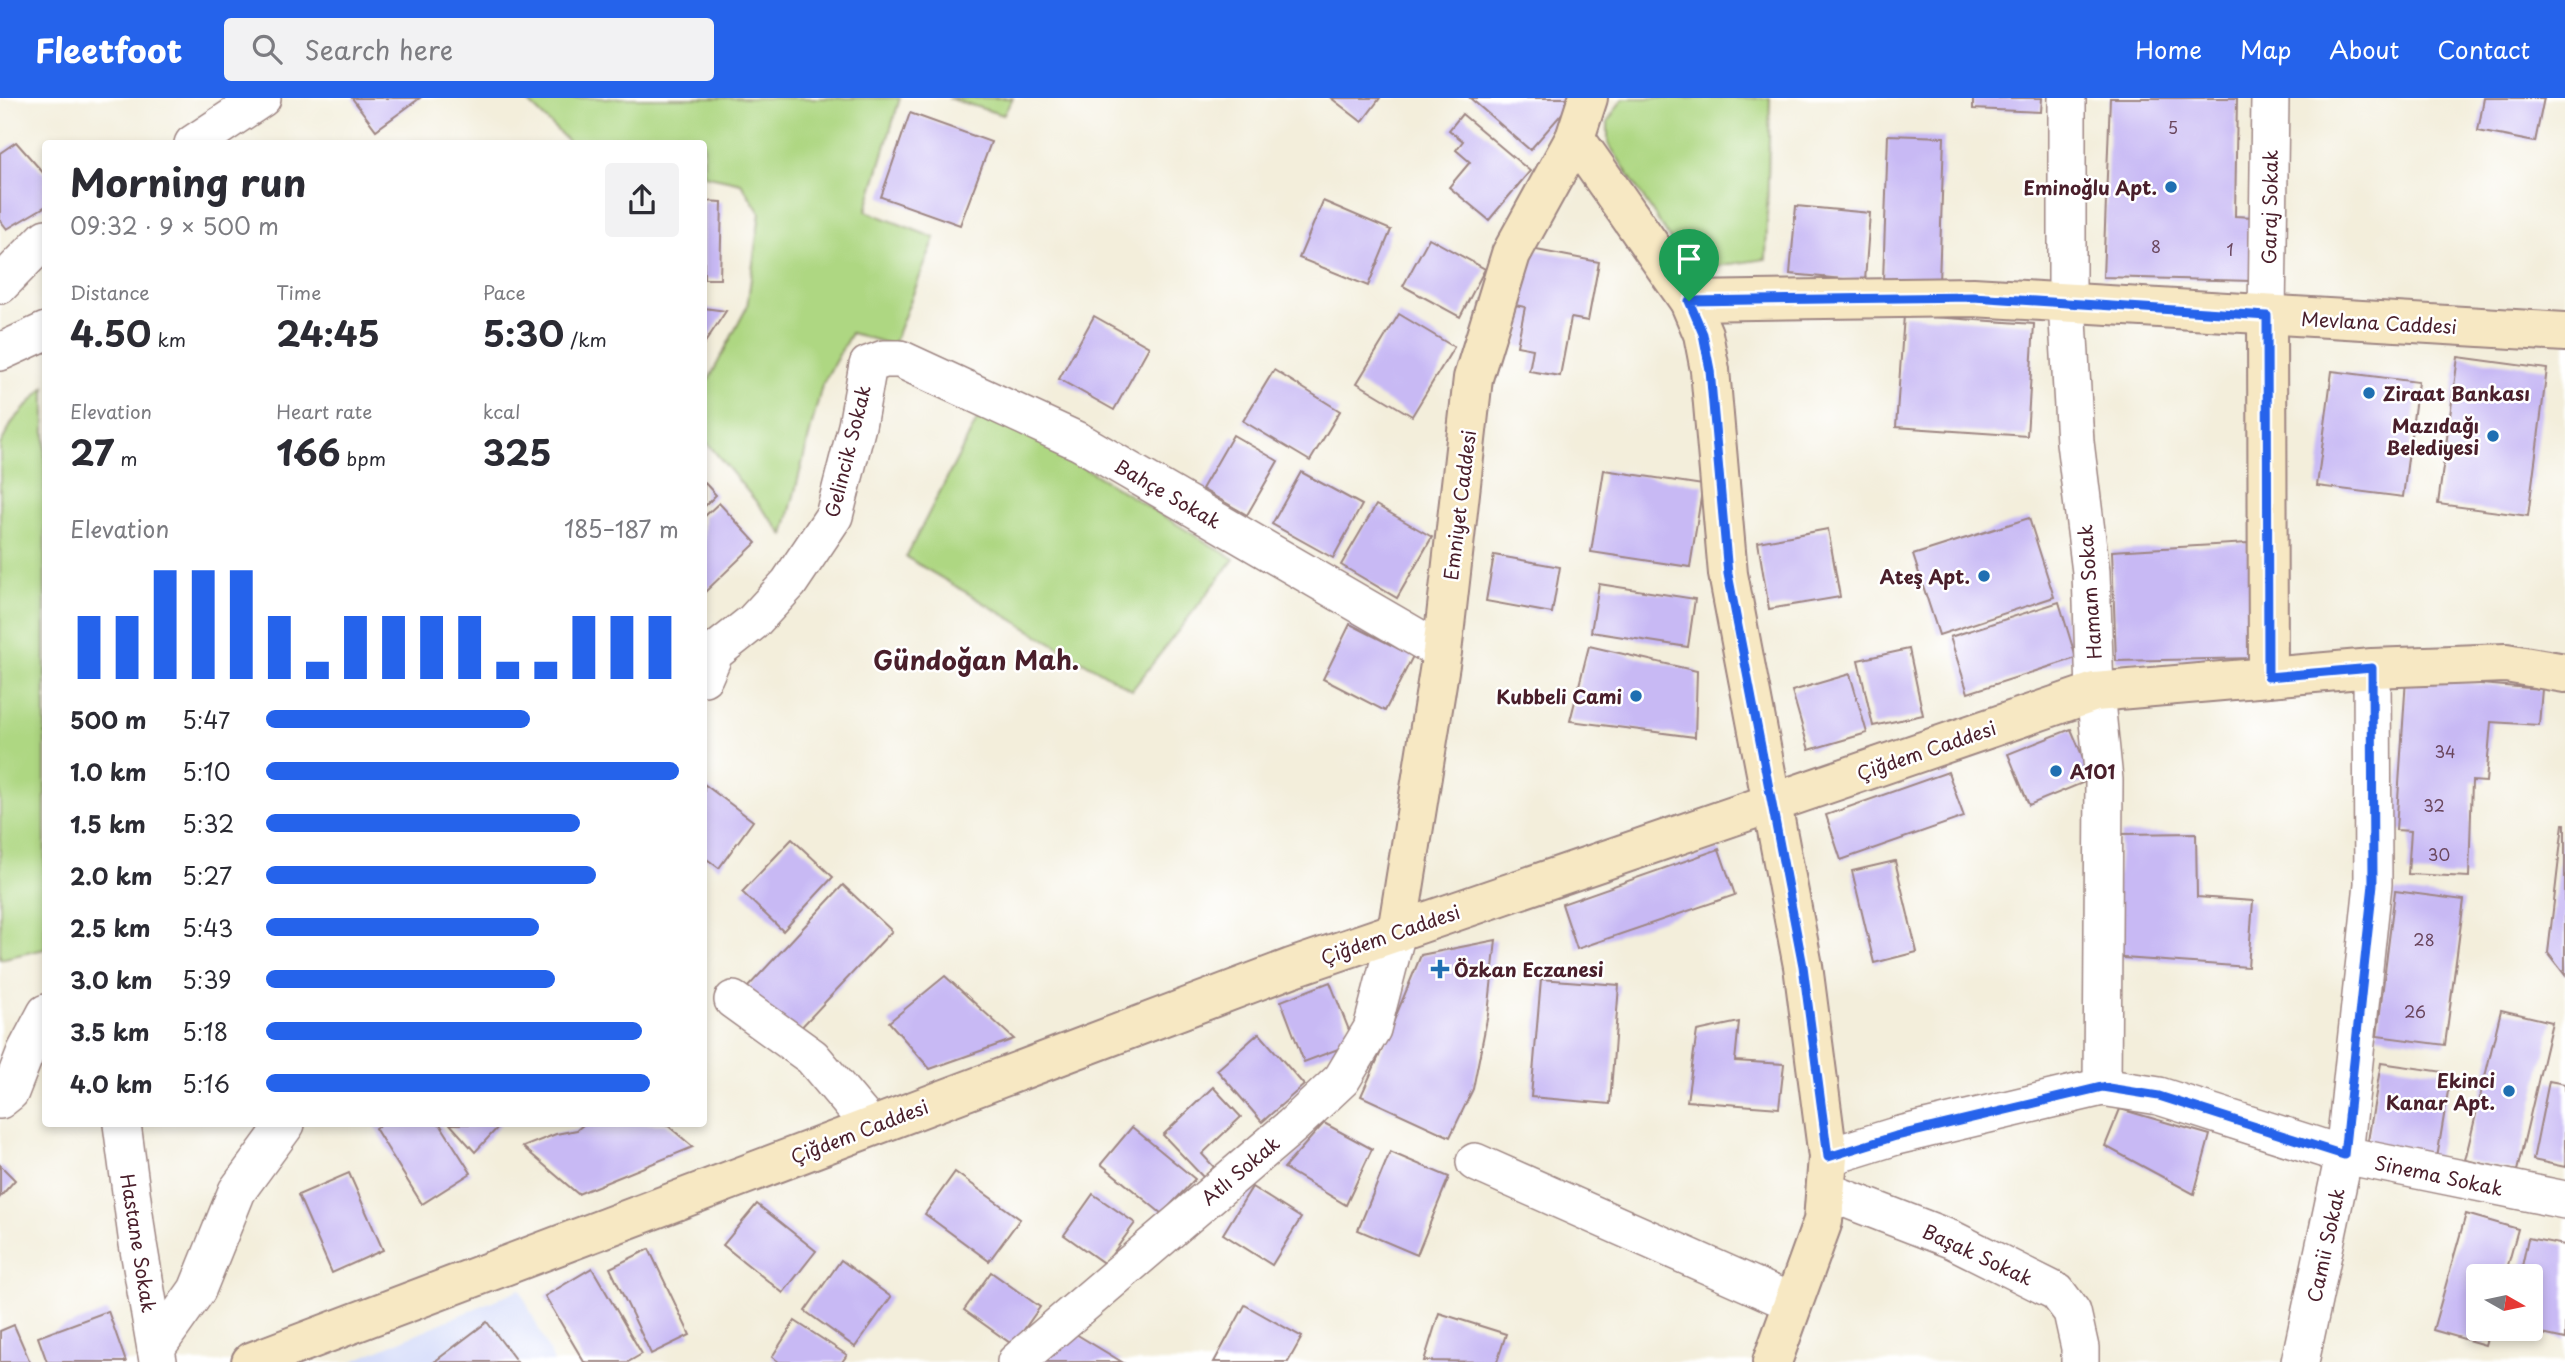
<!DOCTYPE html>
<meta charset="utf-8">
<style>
body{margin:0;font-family:"Playpen Sans",sans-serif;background:#f2f2f3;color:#2b2b33;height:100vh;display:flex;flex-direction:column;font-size:26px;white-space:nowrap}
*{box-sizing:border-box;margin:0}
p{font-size:23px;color:#7c7c81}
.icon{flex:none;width:38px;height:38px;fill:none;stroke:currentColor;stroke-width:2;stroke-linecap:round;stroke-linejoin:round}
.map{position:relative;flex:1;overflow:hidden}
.drawer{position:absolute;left:42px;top:42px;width:665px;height:987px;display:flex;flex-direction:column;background:#fff;border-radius:7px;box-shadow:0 4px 10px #0003}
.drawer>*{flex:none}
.needle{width:46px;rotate:99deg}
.tools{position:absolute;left:2466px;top:1166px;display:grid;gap:14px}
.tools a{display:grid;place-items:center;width:77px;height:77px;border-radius:7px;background:#fff;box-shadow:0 4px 10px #0003;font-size:35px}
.pin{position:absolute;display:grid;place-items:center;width:60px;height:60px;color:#fff;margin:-72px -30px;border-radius:50% 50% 50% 0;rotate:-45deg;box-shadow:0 0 7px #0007}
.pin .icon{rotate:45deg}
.round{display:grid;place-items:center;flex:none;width:74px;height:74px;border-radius:7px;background:#f2f2f3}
.summary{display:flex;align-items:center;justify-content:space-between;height:119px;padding:0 28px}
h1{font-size:38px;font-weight:700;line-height:52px}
.metrics{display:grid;grid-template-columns:repeat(3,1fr);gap:10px;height:119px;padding:7px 28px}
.metrics div{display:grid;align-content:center}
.metrics b{font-size:35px;font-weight:700}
.metrics small{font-size:19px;font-weight:400}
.metrics p{font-size:19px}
.chart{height:196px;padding:14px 28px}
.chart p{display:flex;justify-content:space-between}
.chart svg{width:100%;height:126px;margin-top:7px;stroke:#2563eb;stroke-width:6}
ul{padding:0 28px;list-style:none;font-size:23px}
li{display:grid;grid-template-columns:112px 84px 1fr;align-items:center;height:52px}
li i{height:18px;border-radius:9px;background:#2563eb}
header{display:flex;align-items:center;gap:42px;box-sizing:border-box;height:98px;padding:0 35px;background:#2563eb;color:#fff}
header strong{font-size:33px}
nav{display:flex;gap:38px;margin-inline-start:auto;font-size:24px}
.search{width:490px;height:63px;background:#f2f2f3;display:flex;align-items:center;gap:18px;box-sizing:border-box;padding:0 24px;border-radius:7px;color:#7c7c81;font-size:26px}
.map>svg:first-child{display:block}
.built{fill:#d1d9f9}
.green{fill:#aed782;stroke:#7c7b56;stroke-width:2}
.building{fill:#c8b9f4}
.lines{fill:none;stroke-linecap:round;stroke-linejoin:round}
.street-casing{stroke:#9e8683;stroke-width:40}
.secondary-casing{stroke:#9e8683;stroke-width:42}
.street{stroke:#fff;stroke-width:37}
.secondary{stroke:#f7e8c3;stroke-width:38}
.route-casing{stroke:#fff;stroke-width:14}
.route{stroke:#2563eb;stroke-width:9}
.poi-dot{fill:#1f6fb2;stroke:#fff;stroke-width:2.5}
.labels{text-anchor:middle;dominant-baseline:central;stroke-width:5;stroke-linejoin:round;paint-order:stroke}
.number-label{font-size:16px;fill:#6a465d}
.poi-label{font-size:19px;font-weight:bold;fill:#4a1f2b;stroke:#fff;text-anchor:end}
.street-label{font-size:19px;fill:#4a1f2b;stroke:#fff}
.district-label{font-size:26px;font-weight:bold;fill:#4a1f2b;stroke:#fff}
</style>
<header>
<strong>Fleetfoot</strong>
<div class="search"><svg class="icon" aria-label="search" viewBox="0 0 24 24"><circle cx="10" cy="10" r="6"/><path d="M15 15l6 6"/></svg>Search here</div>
<nav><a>Home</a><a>Map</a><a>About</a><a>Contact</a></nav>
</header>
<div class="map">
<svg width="2565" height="1264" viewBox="0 0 2565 1264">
<rect width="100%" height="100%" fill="#fff"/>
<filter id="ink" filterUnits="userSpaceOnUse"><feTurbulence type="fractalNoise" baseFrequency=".0143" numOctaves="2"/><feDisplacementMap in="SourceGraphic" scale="14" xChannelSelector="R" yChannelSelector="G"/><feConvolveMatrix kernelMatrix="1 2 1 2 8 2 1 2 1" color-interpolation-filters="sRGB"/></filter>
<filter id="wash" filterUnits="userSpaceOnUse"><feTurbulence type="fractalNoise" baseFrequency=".00686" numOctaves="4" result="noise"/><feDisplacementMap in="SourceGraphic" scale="28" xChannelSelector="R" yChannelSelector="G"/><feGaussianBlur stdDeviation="1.57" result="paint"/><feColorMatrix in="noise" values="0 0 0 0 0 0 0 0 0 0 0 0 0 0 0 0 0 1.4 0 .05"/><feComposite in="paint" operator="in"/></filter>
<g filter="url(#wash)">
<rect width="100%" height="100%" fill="#f3eedb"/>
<polygon class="built" points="520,1191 554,1264 351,1264"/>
<g class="green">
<polygon points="524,0 900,0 866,113 935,140 893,247 851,235 822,287 784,437 704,341 704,291 747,209 760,115 741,85 704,77 704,46 570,45"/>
<polygon points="948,0 1013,0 1003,17"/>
<polygon points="1623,0 1770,0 1766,161 1690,172 1608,45 1608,23"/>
<polygon points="45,289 45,851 0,861 0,347 13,323"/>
<polygon points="984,309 1234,461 1132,592 906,459"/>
</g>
<g id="blocks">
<g class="building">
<polygon points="352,0 420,0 376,32"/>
<polygon points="1331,0 1380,0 1362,24"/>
<polygon points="1470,0 1569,0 1573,3 1530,52"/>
<polygon points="1973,0 2042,0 2041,14 1973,11"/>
<polygon points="2110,0 2237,0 2235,118 2253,119 2252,183 2103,179"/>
<polygon points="2484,0 2544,0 2535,44 2478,33"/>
<polygon points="910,15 991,44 960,127 881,99"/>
<polygon points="1462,16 1530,73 1489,122 1449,89 1470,64 1456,52 1463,43 1449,32"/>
<polygon points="1888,37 1944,39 1939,185 1883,183"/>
<polygon points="16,44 46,78 46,108 7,131 0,122 0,55"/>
<polygon points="704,103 722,104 720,181 704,181"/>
<polygon points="1323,103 1391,132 1368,188 1299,160"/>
<polygon points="1796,108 1870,115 1865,183 1790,176"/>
<polygon points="1429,140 1485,171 1460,219 1403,188"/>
<polygon points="1526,150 1599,164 1588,223 1571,220 1560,278 1529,273 1533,251 1517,248 1525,209 1515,207"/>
<polygon points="704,210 726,213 704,246"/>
<polygon points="1399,216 1454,249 1412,318 1357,285"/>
<polygon points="1904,217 2034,226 2027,338 1896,329"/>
<polygon points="1094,218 1149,249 1114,312 1059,281"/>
<polygon points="2458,259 2547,271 2528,418 2438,406"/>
<polygon points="1274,272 1340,313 1310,363 1243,323"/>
<polygon points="2332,273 2418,284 2403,399 2317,388"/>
<polygon points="1233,337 1278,363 1247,417 1202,391"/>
<polygon points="1604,372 1703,387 1690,469 1591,454"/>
<polygon points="1301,374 1362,407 1333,460 1272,426"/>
<polygon points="704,384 716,397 704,409"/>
<polygon points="719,405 756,445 704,495 704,419"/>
<polygon points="1376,407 1432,439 1397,500 1341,467"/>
<polygon points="2029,420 2054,499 1939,537 1913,457"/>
<polygon points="1828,431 1840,499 1769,511 1758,444"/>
<polygon points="2248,445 2256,560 2116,563 2112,453"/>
<polygon points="1494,457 1560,469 1552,515 1486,503"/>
<polygon points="1599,486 1695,501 1688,549 1591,534"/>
<polygon points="2059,504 2076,560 1968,595 1950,539"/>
<polygon points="1350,526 1413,558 1385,613 1323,581"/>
<polygon points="1589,548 1697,573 1695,639 1570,623"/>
<polygon points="1909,551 1923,617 1873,628 1858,562"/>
<polygon points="1850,576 1867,635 1809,652 1792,593"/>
<polygon points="2406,580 2542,591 2539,627 2491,624 2486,684 2472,683 2469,779 2408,776 2411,733 2396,732"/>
<polygon points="2071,631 2092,681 2029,707 2008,656"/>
<polygon points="1948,674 1964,719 1841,762 1826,717"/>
<polygon points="704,686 753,723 719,770 704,759"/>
<polygon points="2563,726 2565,726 2565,877 2548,855"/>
<polygon points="2196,735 2197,799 2253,803 2248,869 2110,859 2121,736"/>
<polygon points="792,741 833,779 783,833 742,794"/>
<polygon points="1719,751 1735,797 1577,851 1562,806"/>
<polygon points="1895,763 1917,854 1874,865 1852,773"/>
<polygon points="843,787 892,833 794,937 746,891"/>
<polygon points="2395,793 2464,802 2445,947 2377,938"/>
<polygon points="1496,842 1488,916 1473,991 1450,1039 1361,998 1383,949 1421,857"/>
<polygon points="945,878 1014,941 930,971 889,924"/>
<polygon points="1541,881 1619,887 1610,1006 1531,999"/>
<polygon points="1330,884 1354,945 1304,964 1281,903"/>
<polygon points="2501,912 2552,924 2517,1073 2465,1062"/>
<polygon points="1739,924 1735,963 1784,966 1779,1010 1687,1003 1697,933"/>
<polygon points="1259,935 1304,987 1262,1024 1217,972"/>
<polygon points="2381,965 2451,975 2437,1060 2367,1049"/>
<polygon points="2549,983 2565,986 2565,1069 2533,1062"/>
<polygon points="1213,989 1241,1019 1202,1056 1214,1069 1204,1080 1163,1037"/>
<polygon points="2120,1011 2210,1037 2194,1096 2105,1048"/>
<polygon points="1324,1025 1372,1051 1346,1107 1284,1070"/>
<polygon points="382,1026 440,1026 471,1075 422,1106 375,1030"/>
<polygon points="450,1026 501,1026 475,1054"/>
<polygon points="584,1026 666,1026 693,1049 578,1096 523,1049 556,1036 577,1032"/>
<polygon points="1132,1029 1195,1081 1162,1116 1101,1066"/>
<polygon points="1390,1054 1449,1079 1417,1157 1358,1132"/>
<polygon points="0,1067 15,1082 0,1099"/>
<polygon points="955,1074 1020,1121 989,1163 925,1116"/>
<polygon points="349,1075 383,1152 332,1175 298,1097"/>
<polygon points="1252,1089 1301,1120 1272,1167 1223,1136"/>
<polygon points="1093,1096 1135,1125 1105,1166 1064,1137"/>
<polygon points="757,1106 816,1153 783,1195 723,1147"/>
<polygon points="2466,1116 2518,1131 2505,1178 2478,1178 2478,1230 2490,1230 2485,1247 2433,1232"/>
<polygon points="2528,1140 2565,1147 2565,1241 2519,1231 2530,1230 2530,1178 2520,1178"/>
<polygon points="649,1151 690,1237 651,1256 610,1170"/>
<polygon points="841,1162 891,1199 855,1249 805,1213"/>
<polygon points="592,1170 642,1256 628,1264 584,1264 545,1198"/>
<polygon points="991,1174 1040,1209 1013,1247 964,1212"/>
<polygon points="1245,1207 1302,1239 1288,1264 1214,1264"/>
<polygon points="108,1213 126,1264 47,1264 38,1239"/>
<polygon points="1439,1215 1506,1236 1497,1264 1424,1263"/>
<polygon points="795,1223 847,1257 842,1264 779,1264 772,1259"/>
<polygon points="487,1224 517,1264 434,1264"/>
<polygon points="14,1227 30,1264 0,1264 0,1233"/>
<polygon points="1066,1230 1122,1264 1033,1264"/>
</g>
</g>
</g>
<g filter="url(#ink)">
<use href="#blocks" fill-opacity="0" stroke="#9e8683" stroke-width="2"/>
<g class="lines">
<g class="street-casing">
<g id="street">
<polyline points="2067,0 2067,205 2075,344 2091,474 2095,594 2104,682 2102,989"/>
<polyline points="193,46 262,0"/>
<polyline points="0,187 46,140"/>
<polyline points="2267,218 2270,0"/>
<polyline points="0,254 46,233"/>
<polyline points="704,579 715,554 753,524 789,485 834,418 857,328 868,267 884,261 900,261 1080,344 1442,554"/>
<polyline points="733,902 812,959 871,1029"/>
<polyline points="0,1002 10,994 26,953 46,915"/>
<polyline points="122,1026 138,1146 158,1263"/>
<polyline points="1828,1059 1896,1038 2102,989 2159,998 2344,1057 2565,1102"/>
<polyline points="1475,1064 1793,1205"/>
<polyline points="1826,1093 1953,1142 2057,1194 2072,1214 2080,1250 2080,1264"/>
<polyline points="156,1250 197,1192 237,1093 286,1026"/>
<polyline points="1016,1264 1292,1028 1342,981 1372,931 1397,834"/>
<polyline points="2300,1264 2344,1057 2373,786 2372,570"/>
</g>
</g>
<g class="secondary-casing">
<g id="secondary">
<polyline points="1575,40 1689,203 1703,236 1710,272 1728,476 1803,868 1828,1059 1823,1123 1772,1264"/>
<polyline points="1689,203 1973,199 2565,234"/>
<polyline points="2267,218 2268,579"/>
<polyline points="1397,834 1442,554 1473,280 1511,156 1575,40 1588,0"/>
<polyline points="251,1264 1291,870 2095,594 2372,570 2506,565 2565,575"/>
</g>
</g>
<use href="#street" class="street"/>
<use href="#secondary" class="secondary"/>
</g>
</g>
<g class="lines" filter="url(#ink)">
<g class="route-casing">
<polygon id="route" points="1973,199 2267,218 2268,579 2372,570 2373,786 2344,1057 2159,998 2102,989 1896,1038 1828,1059 1803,868 1728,476 1710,272 1703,236 1689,203"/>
</g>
<use href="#route" class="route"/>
</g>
<g class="poi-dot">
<circle cx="2171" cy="89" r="7"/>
<circle cx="2369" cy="295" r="7"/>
<circle cx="2493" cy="338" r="7"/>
<circle cx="1984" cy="478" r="7"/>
<circle cx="1636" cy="598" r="7"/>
<circle cx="2056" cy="673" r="7"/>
<path d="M1436.5 860.5h7v7h7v7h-7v7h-7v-7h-7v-7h7z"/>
<circle cx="2509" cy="993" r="7"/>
</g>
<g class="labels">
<g class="number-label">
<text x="2173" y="29">5</text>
<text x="2156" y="148">8</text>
<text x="2230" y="151">1</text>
<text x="2445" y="653">34</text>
<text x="2434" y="707">32</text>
<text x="2439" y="756">30</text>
<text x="2424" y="841">28</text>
<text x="2415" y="913">26</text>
</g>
<g class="poi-label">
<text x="2157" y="89">Eminoğlu Apt.</text>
<text x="2383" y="295" text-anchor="start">Ziraat Bankası</text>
<text x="2479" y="327">Mazıdağı<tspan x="2479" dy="22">Belediyesi</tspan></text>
<text x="1970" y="478">Ateş Apt.</text>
<text x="1622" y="598">Kubbeli Cami</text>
<text x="2070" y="673" text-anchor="start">A101</text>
<text x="1454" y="871" text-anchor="start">Özkan Eczanesi</text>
<text x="2495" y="982">Ekinci<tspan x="2495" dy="22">Kanar Apt.</tspan></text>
</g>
<g class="street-label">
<text transform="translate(2269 109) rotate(-89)">Garaj Sokak</text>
<text transform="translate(2379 224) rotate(3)">Mevlana Caddesi</text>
<text transform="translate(847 353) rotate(-76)">Gelincik Sokak</text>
<text transform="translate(1168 395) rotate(30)">Bahçe Sokak</text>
<text transform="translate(1459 407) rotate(-83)">Emniyet Caddesi</text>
<text transform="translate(2089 494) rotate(-94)">Hamam Sokak</text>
<text transform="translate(1926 652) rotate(-19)">Çiğdem Caddesi</text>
<text transform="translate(1390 836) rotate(-19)">Çiğdem Caddesi</text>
<text transform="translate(859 1033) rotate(-21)">Çiğdem Caddesi</text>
<text transform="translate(1240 1072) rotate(-40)">Atlı Sokak</text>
<text transform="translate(2439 1077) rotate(12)">Sinema Sokak</text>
<text transform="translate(139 1145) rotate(81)">Hastane Sokak</text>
<text transform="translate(2325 1147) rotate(-78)">Camii Sokak</text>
<text transform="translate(1978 1156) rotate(25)">Başak Sokak</text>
</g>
<g class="district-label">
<text x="976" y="561">Gündoğan Mah.</text>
</g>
</g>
</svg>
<div class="tools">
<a><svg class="needle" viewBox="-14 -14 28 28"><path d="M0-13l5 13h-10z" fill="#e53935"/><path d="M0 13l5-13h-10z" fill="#7c7c81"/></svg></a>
</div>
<div class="pin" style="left:1689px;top:203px;background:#1e9e55"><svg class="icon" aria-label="arrive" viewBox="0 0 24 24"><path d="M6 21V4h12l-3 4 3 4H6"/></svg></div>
<section class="drawer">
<div class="summary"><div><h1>Morning run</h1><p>09:32 · 9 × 500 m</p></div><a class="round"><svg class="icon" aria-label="share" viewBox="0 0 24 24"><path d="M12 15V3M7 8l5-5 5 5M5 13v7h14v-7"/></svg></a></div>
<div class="metrics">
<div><p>Distance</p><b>4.50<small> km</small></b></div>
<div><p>Time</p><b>24:45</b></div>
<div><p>Pace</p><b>5:30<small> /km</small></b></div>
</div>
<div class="metrics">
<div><p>Elevation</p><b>27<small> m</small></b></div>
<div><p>Heart rate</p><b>166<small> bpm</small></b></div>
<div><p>kcal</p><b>325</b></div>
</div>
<div class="chart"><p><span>Elevation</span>185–187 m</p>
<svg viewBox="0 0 160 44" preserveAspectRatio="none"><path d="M5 44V22M15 44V22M25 44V6M35 44V6M45 44V6M55 44V22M65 44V38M75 44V22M85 44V22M95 44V22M105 44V22M115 44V38M125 44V38M135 44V22M145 44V22M155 44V22"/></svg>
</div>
<ul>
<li><b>500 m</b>5:47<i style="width:64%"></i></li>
<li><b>1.0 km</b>5:10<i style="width:100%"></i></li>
<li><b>1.5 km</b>5:32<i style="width:76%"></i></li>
<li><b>2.0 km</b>5:27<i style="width:80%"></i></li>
<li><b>2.5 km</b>5:43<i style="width:66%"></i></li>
<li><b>3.0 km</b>5:39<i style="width:70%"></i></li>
<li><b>3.5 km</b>5:18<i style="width:91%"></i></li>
<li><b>4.0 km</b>5:16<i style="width:93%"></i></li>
</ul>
</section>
</div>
